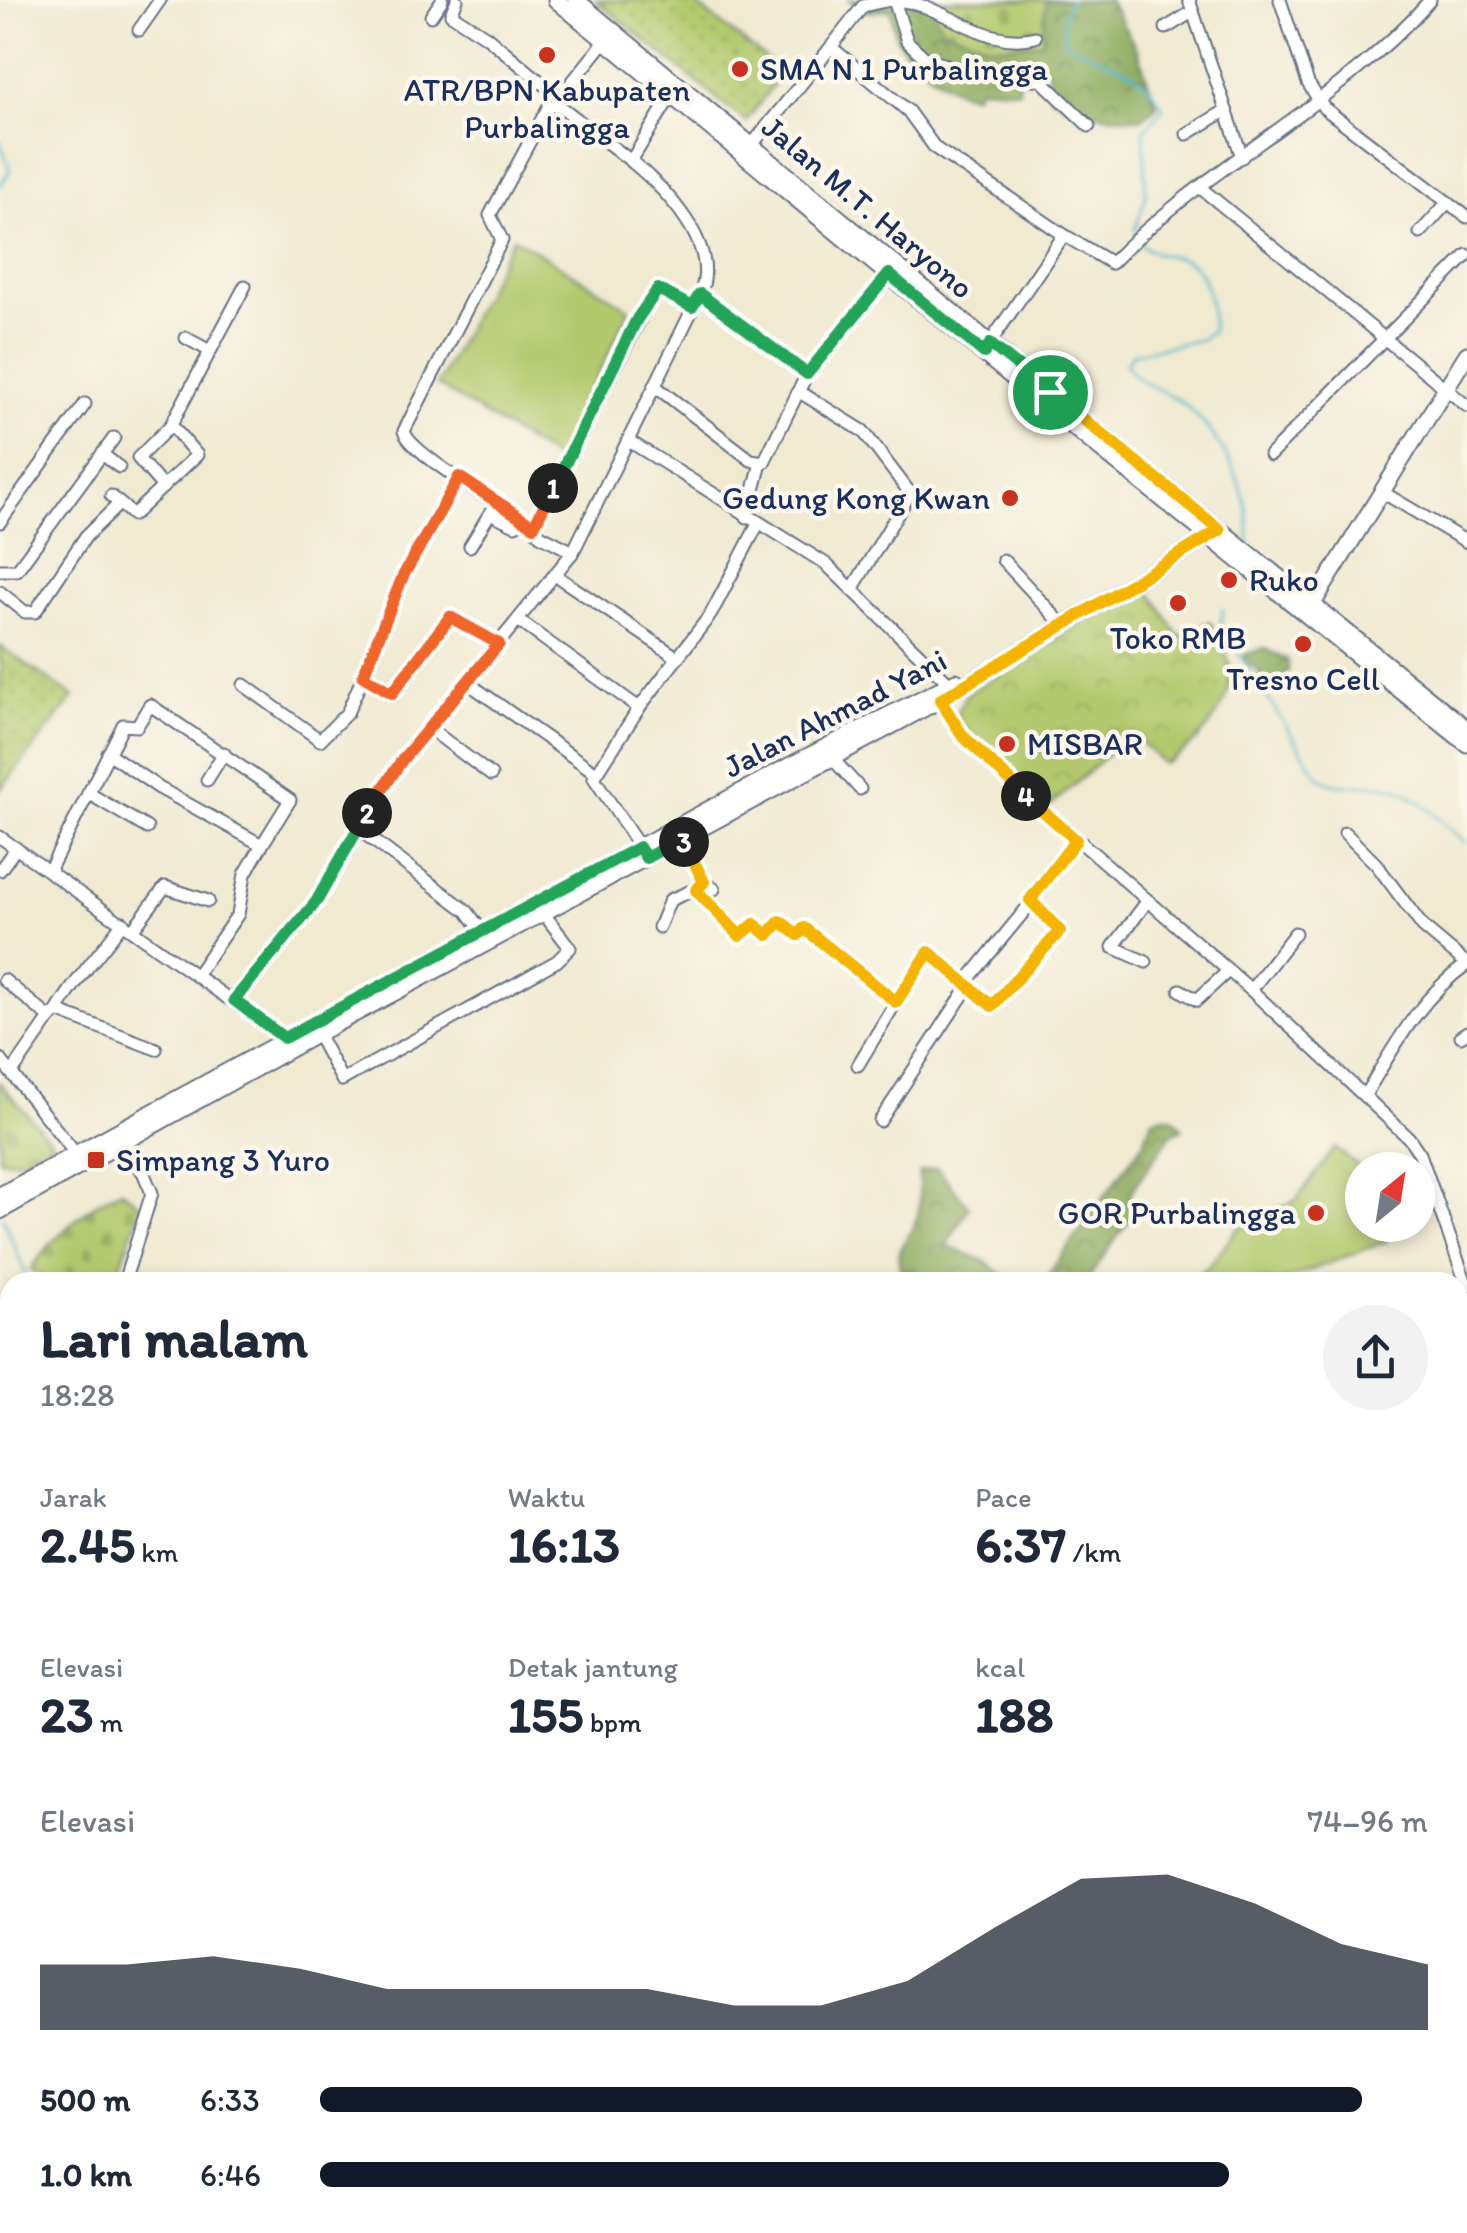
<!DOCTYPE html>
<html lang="id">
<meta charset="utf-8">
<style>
body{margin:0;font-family:Itim,sans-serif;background:#f2f2f3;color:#1f2937;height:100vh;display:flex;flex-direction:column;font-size:38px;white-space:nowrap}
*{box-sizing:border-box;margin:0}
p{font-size:32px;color:#747a83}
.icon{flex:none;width:55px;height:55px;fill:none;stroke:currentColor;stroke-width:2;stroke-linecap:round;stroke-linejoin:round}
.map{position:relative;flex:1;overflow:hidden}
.side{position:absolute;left:0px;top:1272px;width:1468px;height:962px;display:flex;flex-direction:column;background:#fff;border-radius:30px 30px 0 0;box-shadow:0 5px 15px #0003}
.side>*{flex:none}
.needle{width:65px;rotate:30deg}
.controls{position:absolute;left:1345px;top:1152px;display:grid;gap:20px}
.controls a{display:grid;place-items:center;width:90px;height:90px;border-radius:50%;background:#fff;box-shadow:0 5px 15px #0003;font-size:50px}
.pin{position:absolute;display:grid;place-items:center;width:85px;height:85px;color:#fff;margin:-42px;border:5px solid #fff;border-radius:50%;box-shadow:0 2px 10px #0007}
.km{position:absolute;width:50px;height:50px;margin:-25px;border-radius:50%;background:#222;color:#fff;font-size:28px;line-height:50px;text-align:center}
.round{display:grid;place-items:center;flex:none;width:105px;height:105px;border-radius:52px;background:#f2f2f3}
.overview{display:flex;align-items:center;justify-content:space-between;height:170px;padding:0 40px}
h1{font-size:55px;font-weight:700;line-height:75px}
.metrics{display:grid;grid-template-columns:repeat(3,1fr);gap:15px;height:170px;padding:10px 40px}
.metrics div{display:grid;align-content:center}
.metrics b{font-size:50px;font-weight:700}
.metrics small{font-size:28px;font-weight:400}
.metrics p{font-size:28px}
.chart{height:280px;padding:20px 40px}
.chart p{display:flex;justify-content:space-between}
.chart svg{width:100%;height:180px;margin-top:10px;fill:#111827;opacity:.7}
ul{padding:0 40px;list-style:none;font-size:32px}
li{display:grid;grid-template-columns:160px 120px 1fr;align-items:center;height:75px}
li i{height:25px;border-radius:12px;background:#111827}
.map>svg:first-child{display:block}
.grass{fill:url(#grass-dots);stroke:#687c66;stroke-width:2.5}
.forest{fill:url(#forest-crowns);stroke:#556e60;stroke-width:2.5}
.cemetery{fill:url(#cemetery-stones);stroke:#687c66;stroke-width:2.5}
.park{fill:url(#park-crowns);stroke:#687c66;stroke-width:2.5}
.pitch{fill:#b4c96e;stroke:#687c66;stroke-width:2.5}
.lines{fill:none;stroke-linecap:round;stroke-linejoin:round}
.stream{stroke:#4db5cb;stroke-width:2.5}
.minor-casing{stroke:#667086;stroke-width:15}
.major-casing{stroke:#667086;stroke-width:19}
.minor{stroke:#fff;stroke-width:11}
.major{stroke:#fff;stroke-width:15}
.split-1-casing{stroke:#fff;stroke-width:20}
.split-2-casing{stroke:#fff;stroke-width:20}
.split-3-casing{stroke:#fff;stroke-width:20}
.split-4-casing{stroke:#fff;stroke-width:20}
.split-5-casing{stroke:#fff;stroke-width:20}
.split-1{stroke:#22a559;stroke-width:12}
.split-2{stroke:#f0652b;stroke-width:12}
.split-3{stroke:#22a559;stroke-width:12}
.split-4{stroke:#f5b400;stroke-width:12}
.split-5{stroke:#f5b400;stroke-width:12}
.poi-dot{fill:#c8321e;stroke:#fbf7ec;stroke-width:4}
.labels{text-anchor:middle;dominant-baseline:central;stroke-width:9;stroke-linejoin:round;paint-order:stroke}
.poi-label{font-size:32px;fill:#1b2f5e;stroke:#fbf7ec;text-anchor:start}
.street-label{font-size:32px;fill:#1b2f5e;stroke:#fbf7ec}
</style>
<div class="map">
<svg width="1467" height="2233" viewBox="0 0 1467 2233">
<defs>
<pattern id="grass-dots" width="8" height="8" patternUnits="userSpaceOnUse" patternTransform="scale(2.5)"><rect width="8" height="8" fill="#b4c96e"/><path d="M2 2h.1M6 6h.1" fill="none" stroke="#9aad62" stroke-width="1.8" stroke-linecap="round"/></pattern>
<pattern id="forest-crowns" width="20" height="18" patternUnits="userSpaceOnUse" patternTransform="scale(2.5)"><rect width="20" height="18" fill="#8fad61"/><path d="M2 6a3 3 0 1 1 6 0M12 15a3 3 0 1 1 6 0" fill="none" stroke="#748d53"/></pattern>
<pattern id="cemetery-stones" width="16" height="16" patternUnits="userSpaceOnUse" patternTransform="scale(2.5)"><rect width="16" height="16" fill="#b4c96e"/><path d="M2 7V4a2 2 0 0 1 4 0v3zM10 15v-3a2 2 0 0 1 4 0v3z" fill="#9aad62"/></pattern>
<pattern id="park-crowns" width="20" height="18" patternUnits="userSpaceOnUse" patternTransform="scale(2.5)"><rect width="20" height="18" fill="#b4c96e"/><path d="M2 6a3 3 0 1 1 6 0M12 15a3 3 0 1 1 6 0" fill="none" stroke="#9aad62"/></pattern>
</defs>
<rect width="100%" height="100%" fill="#fbf7ec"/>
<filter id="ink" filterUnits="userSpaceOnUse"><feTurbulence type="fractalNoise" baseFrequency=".01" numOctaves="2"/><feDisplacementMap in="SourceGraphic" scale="20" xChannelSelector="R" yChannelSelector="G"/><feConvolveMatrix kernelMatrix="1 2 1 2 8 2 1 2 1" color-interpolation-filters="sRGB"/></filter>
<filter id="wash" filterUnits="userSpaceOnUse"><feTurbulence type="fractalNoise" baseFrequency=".0048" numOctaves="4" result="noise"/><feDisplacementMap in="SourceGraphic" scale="40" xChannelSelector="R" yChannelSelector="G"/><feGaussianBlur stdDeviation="2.25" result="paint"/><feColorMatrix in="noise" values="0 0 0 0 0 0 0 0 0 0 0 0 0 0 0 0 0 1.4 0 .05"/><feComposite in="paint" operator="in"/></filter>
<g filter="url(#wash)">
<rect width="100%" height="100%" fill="#f0ead1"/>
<g class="grass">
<polygon points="595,0 690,0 780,70 779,76 746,122"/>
<polygon points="0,646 74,697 0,790"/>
</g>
<g class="forest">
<path d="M849 0H1109L1137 50 1157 106 1142 118C1110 117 1075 114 1049 94L1048 70 1024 55 1018 68 1019 90 980 87 974 95C947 91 913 63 898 40 893 32 893 19 891 9L868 12Z"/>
<polygon points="1263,648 1288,660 1288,672 1268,689 1256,668 1244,662 1245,655"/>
<polygon points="1163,1116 1172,1117 1183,1128 1170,1136 1130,1193 1133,1214 1086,1282 1043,1282 1143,1143 1153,1119"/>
<path d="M937 1168 969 1207 946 1246 983 1260 1012 1282H905C888 1243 909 1247 918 1214 921 1201 919 1186 919 1172Z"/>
</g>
<g class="cemetery">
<polygon points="927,0 1046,0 1042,42 994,47 942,28"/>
<polygon points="0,1083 52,1142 24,1159 0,1160"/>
<path d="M122 1190 142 1206 115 1282H52L31 1269C50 1241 90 1202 122 1190Z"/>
</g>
<path class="park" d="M1145 584 1179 636 1210 622C1216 634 1224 647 1228 659 1240 701 1197 747 1164 764L1131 733 1050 806 959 723 956 714 967 694Z"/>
<g class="pitch">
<polygon points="513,237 630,309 557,460 437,385"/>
<polygon points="1335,1148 1363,1170 1362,1225 1382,1225 1387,1241 1280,1282 1186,1282 1209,1266 1238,1228 1296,1200"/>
<polygon points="1458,1406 1467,1419 1467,1806 1458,1832"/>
</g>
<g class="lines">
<g class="stream">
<path d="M1070 0 1063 18 1065 42C1099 62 1147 67 1163 109L1144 130 1146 196 1135 230"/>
<polyline points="0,141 10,170 0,186"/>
<path d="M1140 244C1157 258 1170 253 1187 261 1208 271 1212 310 1212 330L1202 339 1132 354 1126 364C1139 387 1161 387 1181 402 1219 430 1255 497 1248 544"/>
<path d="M1223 609 1221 624 1229 638 1318 776C1342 794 1369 778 1396 788 1421 798 1446 827 1467 843"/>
<polyline points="3,1218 29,1282"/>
<polyline points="0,1483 10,1471"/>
<polyline points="0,1564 10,1579"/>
<polyline points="3,1610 10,1588"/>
<polyline points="0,2085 10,2090"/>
<polyline points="242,2233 249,2225"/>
</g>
</g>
</g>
<g filter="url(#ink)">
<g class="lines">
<g class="minor-casing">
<g id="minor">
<polyline points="457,0 451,14 487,37 560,98"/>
<polyline points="894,0 907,41 926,59 964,70 1041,80 1089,126"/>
<polyline points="1189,0 1242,157"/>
<polyline points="1280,0 1308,83 1324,108 1467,217"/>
<polyline points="431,16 442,0"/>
<polyline points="1166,28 1192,12"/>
<polyline points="139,30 160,0"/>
<polyline points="557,101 606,40"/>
<polyline points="1187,134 1225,111"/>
<polyline points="747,151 831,47"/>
<polyline points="1202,189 1467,406"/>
<polyline points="1420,233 1448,202"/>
<path d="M1064 235 1111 263C1208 164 1338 105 1430 0"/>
<polyline points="700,294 807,374"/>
<polyline points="186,338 210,351"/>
<path d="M987 347 1064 235 935 148 908 111 831 47 863 6C873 4 884 0 894 0 944 3 985 50 1035 37"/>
<polyline points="655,386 751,460 764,462 807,374 889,274"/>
<polyline points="798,391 863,431 910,493 853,588"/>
<polyline points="629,441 826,564 954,688"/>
<polyline points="102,454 119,467"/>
<polyline points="1270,455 1467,255"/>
<polyline points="459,477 403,575 363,677 392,693 450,617 499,644"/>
<polyline points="163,487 138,458 171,425"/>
<polyline points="1382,492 1467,542"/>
<polyline points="111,496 133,515 197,455 171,425 245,286"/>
<polyline points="747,517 761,463"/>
<polyline points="0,522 85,404"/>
<path d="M534 526C509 511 409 453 404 431L502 240 490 215 549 106H560L631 161 672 94"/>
<polyline points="470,546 490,513 515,525 524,520"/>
<polyline points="573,552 540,535 534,526 654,292 659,289 692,307"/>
<polyline points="1003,560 1062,624"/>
<polyline points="0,570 17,570 114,438"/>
<polyline points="555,575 678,658"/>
<polyline points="0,592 25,612 35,612 86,536 118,505"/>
<polyline points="519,621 639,708"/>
<polyline points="468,683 596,773"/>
<polyline points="244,685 320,740 347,713 363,677"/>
<polyline points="936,694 963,736 985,759 1251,990 1409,1138 1420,1154 1467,1286"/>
<polyline points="429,728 491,775"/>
<polyline points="832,758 860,789"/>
<polyline points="207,780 224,753"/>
<polyline points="88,793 147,828"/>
<polyline points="357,828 467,911 487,938"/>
<polyline points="1345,833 1376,864 1423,927 1467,964"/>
<polyline points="0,837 284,1038"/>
<polyline points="682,838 704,882 714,889"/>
<polyline points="642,851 594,778 639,708 711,614 758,524"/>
<polyline points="0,870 16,848"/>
<polyline points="49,871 123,725 137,726 150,705 290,800 262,845 159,788 108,753"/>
<polyline points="704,882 696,889 740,936 754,924 767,935 780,921 798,935 804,928 896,1002 929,952 992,1006 1060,931 1030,900 1076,840"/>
<polyline points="1146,903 1113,947 1146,962"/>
<path d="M123 922C101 953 76 978 57 1011L156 1049"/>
<polyline points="659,927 670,900 696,889"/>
<polyline points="133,929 165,887 208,901"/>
<polyline points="197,974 238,914 245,874 262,845"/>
<polyline points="4,980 50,1018 57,1011"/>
<polyline points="967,981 1031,903"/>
<polyline points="1180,990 1197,1000 1227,972"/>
<polyline points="1251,990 1295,933"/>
<path d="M234 1000 316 902 399 765 573 552 700 294C721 245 665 189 631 161"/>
<polyline points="314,1028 342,1080 557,961 570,948 541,910"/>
<polyline points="1461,1036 1467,1032"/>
<polyline points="0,1059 75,1153"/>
<polyline points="858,1065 896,1002"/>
<polyline points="13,1071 50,1018"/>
<path d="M1365 1095C1394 1047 1420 997 1467 964"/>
<polyline points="880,1121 970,984"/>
<polyline points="113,1142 143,1172 152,1193 124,1282"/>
<polyline points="0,1455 10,1458"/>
<polyline points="0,1623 10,1610"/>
<polyline points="0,1776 10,1759"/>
<polyline points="0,1788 10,1792"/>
<polyline points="1467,1850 1463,1863 1467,1874"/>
<polyline points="0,1871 10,1873"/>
<polyline points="1458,1914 1467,1883"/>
<polyline points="1458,1932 1467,1936"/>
<polyline points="1458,1951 1467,1955"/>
<polyline points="0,1985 10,1986"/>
<polyline points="0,2111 10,2113"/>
<polyline points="0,2172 10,2175"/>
<polyline points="0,2218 10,2221"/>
<polyline points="22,2225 23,2233"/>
<polyline points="309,2225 400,2233"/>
<polyline points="1445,2225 1449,2233"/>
<polyline points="220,2233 221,2225"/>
<polyline points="265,2233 269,2225"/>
</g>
</g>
<g class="major-casing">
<g id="major">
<polyline points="556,0 1048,407 1467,744"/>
<polyline points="576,0 1049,392 1467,729"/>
<polyline points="1309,610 1467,354"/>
<polyline points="0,1195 783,769 956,681"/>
<polyline points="0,1211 317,1034 940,700 1220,530"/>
</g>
</g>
<use href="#minor" class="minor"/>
<use href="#major" class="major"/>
</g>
</g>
<g class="lines" filter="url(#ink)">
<g class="split-1-casing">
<polyline id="split-1" points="553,488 637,319 658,289 692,307 700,294 807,374 889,274 984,353 990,344 1050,392"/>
</g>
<g class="split-2-casing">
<polyline id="split-2" points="367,813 402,760 499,644 450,617 392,693 363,676 403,576 457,481 459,477 534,526 553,488"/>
</g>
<g class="split-3-casing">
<polyline id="split-3" points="367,813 316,902 234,1000 284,1038 639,847 646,858 682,838 684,842"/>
</g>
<g class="split-4-casing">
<polyline id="split-4" points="684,842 704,882 696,890 740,936 754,924 768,935 780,921 798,935 804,928 896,1002 929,952 992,1006 1060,931 1030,900 1076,840 1026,796"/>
</g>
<g class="split-5-casing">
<polyline id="split-5" points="1026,796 963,736 940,700 1220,530 1050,392"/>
</g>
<use href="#split-1" class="split-1"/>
<use href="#split-2" class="split-2"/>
<use href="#split-3" class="split-3"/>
<use href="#split-4" class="split-4"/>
<use href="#split-5" class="split-5"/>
</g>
<g class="poi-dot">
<circle cx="547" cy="55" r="10"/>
<circle cx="740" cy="69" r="10"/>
<circle cx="1010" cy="498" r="10"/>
<circle cx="1229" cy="580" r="10"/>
<circle cx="1178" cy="603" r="10"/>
<circle cx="1303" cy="644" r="10"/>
<circle cx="1007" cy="744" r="10"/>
<rect x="86" y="1150" width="20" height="20" rx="5"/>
<circle cx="1316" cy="1213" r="10"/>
</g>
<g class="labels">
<g class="poi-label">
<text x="760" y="69">SMA N 1 Purbalingga</text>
<text x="547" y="90" text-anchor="middle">ATR/BPN Kabupaten<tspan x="547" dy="37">Purbalingga</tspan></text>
<text x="990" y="498" text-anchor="end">Gedung Kong Kwan</text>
<text x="1249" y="580">Ruko</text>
<text x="1178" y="638" text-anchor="middle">Toko RMB</text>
<text x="1303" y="679" text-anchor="middle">Tresno Cell</text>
<text x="1027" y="744">MISBAR</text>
<text x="116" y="1160">Simpang 3 Yuro</text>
<text x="1296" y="1213" text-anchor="end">GOR Purbalingga</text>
</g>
<g class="street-label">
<text transform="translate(868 207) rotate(40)">Jalan M.T. Haryono</text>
<text transform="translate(835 713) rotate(-27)">Jalan Ahmad Yani</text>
</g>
</g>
</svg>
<div class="controls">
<a><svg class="needle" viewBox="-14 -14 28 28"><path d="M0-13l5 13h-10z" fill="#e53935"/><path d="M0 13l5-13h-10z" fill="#747a83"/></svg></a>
</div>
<div class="pin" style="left:1050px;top:392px;background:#1e9e55"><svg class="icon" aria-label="arrive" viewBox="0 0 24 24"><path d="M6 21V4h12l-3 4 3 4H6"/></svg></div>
<b class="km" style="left:553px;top:488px">1</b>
<b class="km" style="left:367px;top:813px">2</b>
<b class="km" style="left:684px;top:842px">3</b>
<b class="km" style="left:1026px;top:796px">4</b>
<section class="side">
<div class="overview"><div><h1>Lari malam</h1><p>18:28</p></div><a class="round"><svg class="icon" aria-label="share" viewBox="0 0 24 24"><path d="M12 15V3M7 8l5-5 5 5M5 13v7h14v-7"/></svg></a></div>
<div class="metrics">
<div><p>Jarak</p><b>2.45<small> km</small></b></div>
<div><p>Waktu</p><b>16:13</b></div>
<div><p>Pace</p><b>6:37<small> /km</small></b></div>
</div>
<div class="metrics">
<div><p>Elevasi</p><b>23<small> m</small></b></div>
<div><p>Detak jantung</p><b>155<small> bpm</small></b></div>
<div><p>kcal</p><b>188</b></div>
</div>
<div class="chart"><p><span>Elevasi</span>74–96 m</p>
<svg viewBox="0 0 160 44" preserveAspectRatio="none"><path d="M0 44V28L10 28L20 26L30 29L40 34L50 34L60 34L70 34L80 38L90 38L100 32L110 19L120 7L130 6L140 13L150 23L160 28V44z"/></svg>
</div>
<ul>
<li><b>500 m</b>6:33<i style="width:94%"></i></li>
<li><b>1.0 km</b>6:46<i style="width:82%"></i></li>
</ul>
</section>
</div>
